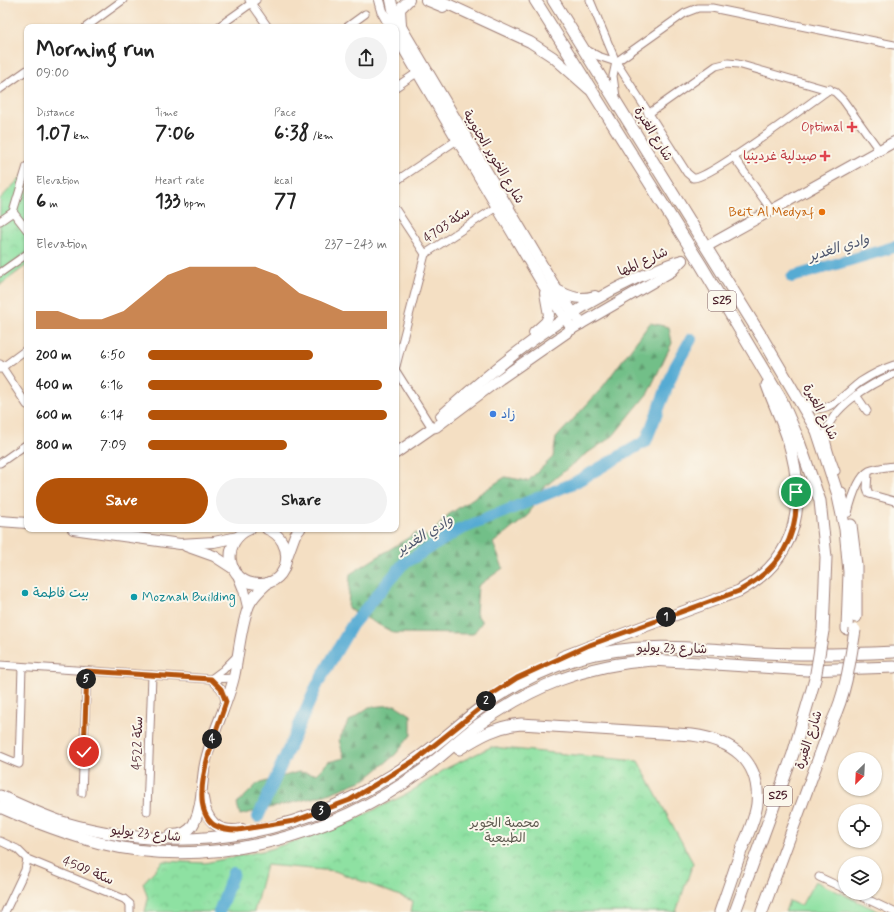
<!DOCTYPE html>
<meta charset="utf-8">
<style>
body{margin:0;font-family:Mynerve,"Playpen Sans Arabic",sans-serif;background:#f2f2f2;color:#222;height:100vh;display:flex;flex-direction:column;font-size:15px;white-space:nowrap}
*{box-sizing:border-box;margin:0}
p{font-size:13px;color:#767676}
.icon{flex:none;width:22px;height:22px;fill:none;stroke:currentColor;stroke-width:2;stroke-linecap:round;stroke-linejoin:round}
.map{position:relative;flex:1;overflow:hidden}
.details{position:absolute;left:24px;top:24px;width:375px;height:508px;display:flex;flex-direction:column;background:#fff;border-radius:8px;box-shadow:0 1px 3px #0004}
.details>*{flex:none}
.needle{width:26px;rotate:204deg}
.controls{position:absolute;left:838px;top:752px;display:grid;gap:8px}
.controls a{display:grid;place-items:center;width:44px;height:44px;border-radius:50%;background:#fff;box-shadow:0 1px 3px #0004;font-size:20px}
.pin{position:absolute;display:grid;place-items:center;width:34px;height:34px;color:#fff;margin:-17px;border:2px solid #fff;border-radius:50%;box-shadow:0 1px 4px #0007}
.km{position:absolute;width:20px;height:20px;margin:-10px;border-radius:50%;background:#222;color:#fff;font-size:11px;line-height:20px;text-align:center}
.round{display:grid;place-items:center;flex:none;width:42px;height:42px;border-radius:21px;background:#f2f2f2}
.overview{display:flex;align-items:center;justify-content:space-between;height:68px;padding:0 12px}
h1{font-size:22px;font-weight:700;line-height:30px}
.stats{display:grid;grid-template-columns:repeat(3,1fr);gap:6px;height:68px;padding:4px 12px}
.stats div{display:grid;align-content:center}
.stats b{font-size:20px;font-weight:700}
.stats small{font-size:11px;font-weight:400}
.stats p{font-size:11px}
.chart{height:112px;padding:8px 12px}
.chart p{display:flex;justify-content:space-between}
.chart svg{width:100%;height:72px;margin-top:4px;fill:#b45309;opacity:.7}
.button{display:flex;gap:8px;margin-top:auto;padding:8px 12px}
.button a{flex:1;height:46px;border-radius:24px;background:#b45309;color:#fff;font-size:16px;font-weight:700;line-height:46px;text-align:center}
.button a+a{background:#f2f2f2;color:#222}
ul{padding:0 12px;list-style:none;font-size:13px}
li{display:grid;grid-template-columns:64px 48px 1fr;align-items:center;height:30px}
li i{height:10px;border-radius:5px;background:#b45309}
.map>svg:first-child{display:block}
.green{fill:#8ee1a2;stroke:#6c8066}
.forest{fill:url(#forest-firs);stroke:#5e6f5a}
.park{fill:url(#park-crowns);stroke:#6c8066}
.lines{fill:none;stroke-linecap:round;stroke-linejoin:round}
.river{stroke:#57abd3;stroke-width:12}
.street-casing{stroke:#9f7f77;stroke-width:9}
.secondary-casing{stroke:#9f7f77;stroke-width:12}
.primary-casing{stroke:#9f7f77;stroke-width:13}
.street{stroke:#fff;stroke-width:7}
.secondary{stroke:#fff;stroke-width:10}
.primary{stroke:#fff;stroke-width:11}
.primary-bridge-casing{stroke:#9f7f77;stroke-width:13;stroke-linecap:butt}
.primary-bridge{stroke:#fff;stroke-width:11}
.route-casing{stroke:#fff;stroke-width:8}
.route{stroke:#b45309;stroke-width:5}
.health-dot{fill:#e0444e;stroke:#fbf7ec;stroke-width:1.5}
.food-dot{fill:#e8710a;stroke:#fbf7ec;stroke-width:1.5}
.shop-dot{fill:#3f7fe0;stroke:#fbf7ec;stroke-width:1.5}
.culture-dot{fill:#0f9aa8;stroke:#fbf7ec;stroke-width:1.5}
.labels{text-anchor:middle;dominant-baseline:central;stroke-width:4;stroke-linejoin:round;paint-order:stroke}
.shield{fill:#fbf7ec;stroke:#7f6065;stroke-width:1}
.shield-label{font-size:12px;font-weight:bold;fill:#4a1f2b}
.health-label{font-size:13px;fill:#be3a42;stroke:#fbf7ec;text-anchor:end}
.street-label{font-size:13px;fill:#4a1f2b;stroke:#fbf7ec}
.food-label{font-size:13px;fill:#c56008;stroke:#fbf7ec;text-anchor:end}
.shop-label{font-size:13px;fill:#366cbe;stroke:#fbf7ec;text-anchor:start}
.culture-label{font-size:13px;fill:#0d838f;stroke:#fbf7ec;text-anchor:start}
.park-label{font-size:13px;fill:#5e594f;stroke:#fbf7ec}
.water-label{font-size:14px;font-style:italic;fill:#4f576e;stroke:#fbf7ec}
</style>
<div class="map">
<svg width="894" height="912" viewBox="0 0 894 912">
<defs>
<pattern id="forest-firs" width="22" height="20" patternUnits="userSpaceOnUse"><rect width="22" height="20" fill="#72bf88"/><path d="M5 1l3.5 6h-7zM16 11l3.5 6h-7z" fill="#609b6f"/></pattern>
<pattern id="park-crowns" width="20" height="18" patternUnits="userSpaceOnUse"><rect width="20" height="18" fill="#8ee1a2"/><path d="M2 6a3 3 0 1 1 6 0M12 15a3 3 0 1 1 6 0" fill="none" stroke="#7cc18c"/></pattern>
</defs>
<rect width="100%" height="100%" fill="#fbf7ec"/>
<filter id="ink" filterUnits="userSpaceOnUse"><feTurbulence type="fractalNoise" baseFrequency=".025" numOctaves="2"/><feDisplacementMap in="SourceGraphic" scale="8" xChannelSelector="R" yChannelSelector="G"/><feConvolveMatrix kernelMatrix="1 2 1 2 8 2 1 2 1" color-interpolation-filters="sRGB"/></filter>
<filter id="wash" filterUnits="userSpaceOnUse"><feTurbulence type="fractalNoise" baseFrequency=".012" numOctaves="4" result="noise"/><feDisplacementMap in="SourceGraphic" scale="16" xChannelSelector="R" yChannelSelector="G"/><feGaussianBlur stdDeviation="0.9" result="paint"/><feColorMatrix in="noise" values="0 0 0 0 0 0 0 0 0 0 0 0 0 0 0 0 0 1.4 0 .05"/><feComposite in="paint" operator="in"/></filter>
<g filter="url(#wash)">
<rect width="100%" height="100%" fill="#f4dfc3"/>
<g class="green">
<polygon points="24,174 27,178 27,265 0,285 0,199"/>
<polygon points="815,881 880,912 785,912 789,901 801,906"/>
</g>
<g class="forest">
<polygon points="650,323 669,327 672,343 648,393 613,436 580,458 541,490 528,516 493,543 503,568 478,586 476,613 482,622 473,634 394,633 348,608 350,574 416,533 429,537 448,515 505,477 528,481 553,457 556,438 601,389"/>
<polygon points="395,705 411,715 411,735 395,755 366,779 325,795 240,815 237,804 257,784 298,772 316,774 328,762 344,758 339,740 348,722 369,707"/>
</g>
<g class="park">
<polygon points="11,216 27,233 27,252 0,271 0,224"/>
<polygon points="491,747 638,761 693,863 676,912 411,912 413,901 335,871 266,865 254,912 145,912 148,899 143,883 163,861 205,863 267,850 341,826 407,794 447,768"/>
</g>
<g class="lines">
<g class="river">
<polyline points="792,277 894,247"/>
<polyline points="258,817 318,683 352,625 403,564 459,530 574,483 646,441 675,367 691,339"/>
<polyline points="219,912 233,873"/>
</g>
</g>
</g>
<g filter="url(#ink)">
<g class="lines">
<g class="street-casing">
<g id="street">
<polyline points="249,0 268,27"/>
<path d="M590 0 616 62 687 173 693 178C708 180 811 102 830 89"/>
<polyline points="86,27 123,0"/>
<polyline points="218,27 256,0"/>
<polyline points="347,27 365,14"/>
<polyline points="585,49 598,56 616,62"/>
<polyline points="396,87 418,72"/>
<polyline points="0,89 27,70"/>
<polyline points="616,97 613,76 616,62 685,13 698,8 712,8 894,45"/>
<polyline points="648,114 716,66 728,63 738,64 835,92 843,100 879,150"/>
<polyline points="733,156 772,211"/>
<polyline points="396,181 457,140"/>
<polyline points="396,210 425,254"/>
<polyline points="13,212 27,166"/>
<polyline points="0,221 13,212 27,230"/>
<polyline points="0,273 27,254"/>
<polyline points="0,364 27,405"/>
<polyline points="396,366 425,254 498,206"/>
<polyline points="0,369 27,349"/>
<polyline points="396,371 432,428"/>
<polyline points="856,395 867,411"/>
<path d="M802 400C822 423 844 394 860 382 871 375 882 369 894 365"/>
<polyline points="0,463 27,444"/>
<path d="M836 471C832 460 826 446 826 435 829 408 872 383 894 374"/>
<polyline points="868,473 867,488 869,494 894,501"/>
<polyline points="842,491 848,513"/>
<path d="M848 513C851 501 858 477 869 471 876 468 887 467 894 466"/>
<polyline points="0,665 211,679 234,678"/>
<polyline points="226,702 221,689 211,679 223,670 237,656"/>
<polyline points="0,756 19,764 22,667"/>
<polyline points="82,793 87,671"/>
<polyline points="147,811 152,675"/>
<polyline points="0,841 17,849 27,859 124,899 130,904 130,912"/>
<polyline points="819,877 845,889"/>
<polyline points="854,893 894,912"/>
<polyline points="5,912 25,870 27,859"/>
</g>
</g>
<g class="secondary-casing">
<g id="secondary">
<polyline points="379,0 382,11 391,27"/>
<polyline points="391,0 394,14 403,30 557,290 581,324"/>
<polyline points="426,0 443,7"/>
<polyline points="439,0 530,42 553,57 589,89"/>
<polyline points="401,25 400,9 409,0"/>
<polyline points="396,36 543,285 572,329"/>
<polyline points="711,244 894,142"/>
<path d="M559 291C572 298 580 300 595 296"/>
<polyline points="534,333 546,322 549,315 545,293"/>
<path d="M441 416C501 362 564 312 637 278 652 272 666 264 682 260"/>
<polyline points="396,453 432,428 436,427 500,379 572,329 672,271 682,260"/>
<polyline points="0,521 27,523"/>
<polyline points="73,529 180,544 214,542 238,537"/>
<path d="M250 529C220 541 226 583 259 584 291 585 296 540 267 529"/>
<polyline points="186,546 214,556 234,569"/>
<polyline points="287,557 295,535 300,529"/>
<polyline points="238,575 244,590 248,607"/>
<path d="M203 798C206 821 218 834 242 829"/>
<path d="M171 835C180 835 190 832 194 823 203 805 201 783 205 764 211 734 227 707 234 677 239 654 240 630 248 608 251 598 261 589 269 582"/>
</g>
</g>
<g class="primary-casing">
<g id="primary">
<polyline points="535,0 701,265 781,399 797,436 820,501 826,557 823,631"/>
<polyline points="553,0 763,339 817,431 837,492 845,529 849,572 847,629"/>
<polyline points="851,525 856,565 856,617"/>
<path d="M562 657 739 591C801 557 807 499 787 436 781 419 773 402 767 385"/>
<path d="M459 749C480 736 497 726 521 724L692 735C731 740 761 760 757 804 755 820 747 836 741 851 734 871 727 892 720 912"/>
<path d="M0 796C20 805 41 815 62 822 188 859 308 835 415 760 437 745 457 726 479 709 507 688 542 670 576 659 638 640 701 649 765 653 808 655 851 654 894 652"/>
<path d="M0 807C32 821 66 834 100 843 210 871 333 836 423 770 442 756 459 739 478 725 532 686 585 665 652 660L807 670 894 667"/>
<polyline points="735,912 793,754 815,679"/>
<polyline points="762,912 832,722"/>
</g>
</g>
<use href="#street" class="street"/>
<use href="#secondary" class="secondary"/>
<use href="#primary" class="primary"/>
<g class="primary-bridge-casing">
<g id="primary-bridge">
<polyline points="815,679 823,631"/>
<path d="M832 722C846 693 850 662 855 630"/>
</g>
</g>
<use href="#primary-bridge" class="primary-bridge"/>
</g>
</g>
<g class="lines" filter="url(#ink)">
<g class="route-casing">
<path id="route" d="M84 752 87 671 211 679 221 689 226 702C218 728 184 804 214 825 221 829 230 830 238 830L294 821 350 800 417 759 478 710 492 694 517 678 587 646 739 591C779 569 799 538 796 492"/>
</g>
<use href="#route" class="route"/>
</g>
<g class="health-dot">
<path d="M850 121h4v4h4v4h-4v4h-4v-4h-4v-4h4z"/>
<path d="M823 150h4v4h4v4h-4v4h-4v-4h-4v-4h4z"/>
</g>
<circle class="food-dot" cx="822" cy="212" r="4"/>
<circle class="shop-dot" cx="493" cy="414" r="4"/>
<g class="culture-dot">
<circle cx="25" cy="593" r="4"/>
<circle cx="134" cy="597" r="4"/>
</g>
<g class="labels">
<g class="shield">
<rect x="708" y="291" width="28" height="20" rx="3"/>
<rect x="764" y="786" width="28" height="20" rx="3"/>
</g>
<g class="shield-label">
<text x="722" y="301">S25</text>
<text x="778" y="796">S25</text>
</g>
<g class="health-label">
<text x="843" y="127">Optimal</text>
<text x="817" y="156">صيدلية غردينيا</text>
</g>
<g class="street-label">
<text transform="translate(653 134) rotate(58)">شارع الغبرة</text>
<text transform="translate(493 157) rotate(59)">شارع الخوير الجنوبية</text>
<text transform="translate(447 225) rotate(-34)">4703 سكة</text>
<text transform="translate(643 262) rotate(-24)">شارع المها</text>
<text transform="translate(820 412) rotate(63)">شارع الغبرة</text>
<text transform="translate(672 649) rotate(1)">شارع 23 يوليو</text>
<text transform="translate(809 740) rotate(-72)">شارع الغبرة</text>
<text transform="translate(138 743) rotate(-88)">سكة 4522</text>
<text transform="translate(146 834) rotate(6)">شارع 23 يوليو</text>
<text transform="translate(88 871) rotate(23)">سكة 4509</text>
</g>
<g class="food-label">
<text x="814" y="212">Beit Al Medyaf</text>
</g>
<g class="shop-label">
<text x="501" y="414">زاد</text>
</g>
<g class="culture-label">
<text x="33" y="593">بيت فاطمة</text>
<text x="142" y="597">Moznah Building</text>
</g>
<g class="park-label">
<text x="505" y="823">محمية الخوير<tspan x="505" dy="15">الطبيعية</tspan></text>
</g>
<g class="water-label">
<text transform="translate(839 248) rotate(-17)">وادي الغدير</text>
<text transform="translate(425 535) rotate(-31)">وادي الغدير</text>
</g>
</g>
</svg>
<div class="controls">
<a><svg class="needle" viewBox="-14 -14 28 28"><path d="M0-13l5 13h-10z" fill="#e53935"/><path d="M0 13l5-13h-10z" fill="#767676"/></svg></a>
<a><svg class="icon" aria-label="locate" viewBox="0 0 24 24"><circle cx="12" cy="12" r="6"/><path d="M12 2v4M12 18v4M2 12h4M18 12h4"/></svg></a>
<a><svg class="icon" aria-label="layers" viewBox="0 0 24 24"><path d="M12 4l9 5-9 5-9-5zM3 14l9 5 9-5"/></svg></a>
</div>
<div class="pin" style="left:796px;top:492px;background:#1e9e55"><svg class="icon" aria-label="arrive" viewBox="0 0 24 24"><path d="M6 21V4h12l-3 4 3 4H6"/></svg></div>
<div class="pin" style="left:84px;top:752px;background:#d93025"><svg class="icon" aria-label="check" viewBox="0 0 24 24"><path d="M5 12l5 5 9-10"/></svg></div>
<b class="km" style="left:666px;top:617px">1</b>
<b class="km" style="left:486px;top:701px">2</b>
<b class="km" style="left:321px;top:811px">3</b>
<b class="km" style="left:212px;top:739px">4</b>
<b class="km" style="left:86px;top:679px">5</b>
<section class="details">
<div class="overview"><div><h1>Morning run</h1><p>09:00</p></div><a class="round"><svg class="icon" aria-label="share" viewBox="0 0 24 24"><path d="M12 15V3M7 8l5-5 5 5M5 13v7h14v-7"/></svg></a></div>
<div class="stats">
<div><p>Distance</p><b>1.07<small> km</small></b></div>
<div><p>Time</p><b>7:06</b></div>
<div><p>Pace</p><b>6:38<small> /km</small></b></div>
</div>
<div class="stats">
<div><p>Elevation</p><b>6<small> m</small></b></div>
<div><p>Heart rate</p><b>133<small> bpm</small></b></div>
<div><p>kcal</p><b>77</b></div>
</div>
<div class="chart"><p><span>Elevation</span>237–243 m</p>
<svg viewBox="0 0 160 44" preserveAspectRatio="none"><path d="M0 44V33L10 33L20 38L30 38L40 33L50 22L60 11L70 6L80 6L90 6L100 6L110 11L120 22L130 27L140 33L150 33L160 33V44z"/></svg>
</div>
<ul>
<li><b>200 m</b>6:50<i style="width:69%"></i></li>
<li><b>400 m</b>6:16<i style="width:98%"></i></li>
<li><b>600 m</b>6:14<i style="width:100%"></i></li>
<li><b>800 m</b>7:09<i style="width:58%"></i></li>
</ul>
<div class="button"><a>Save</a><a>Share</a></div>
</section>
</div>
